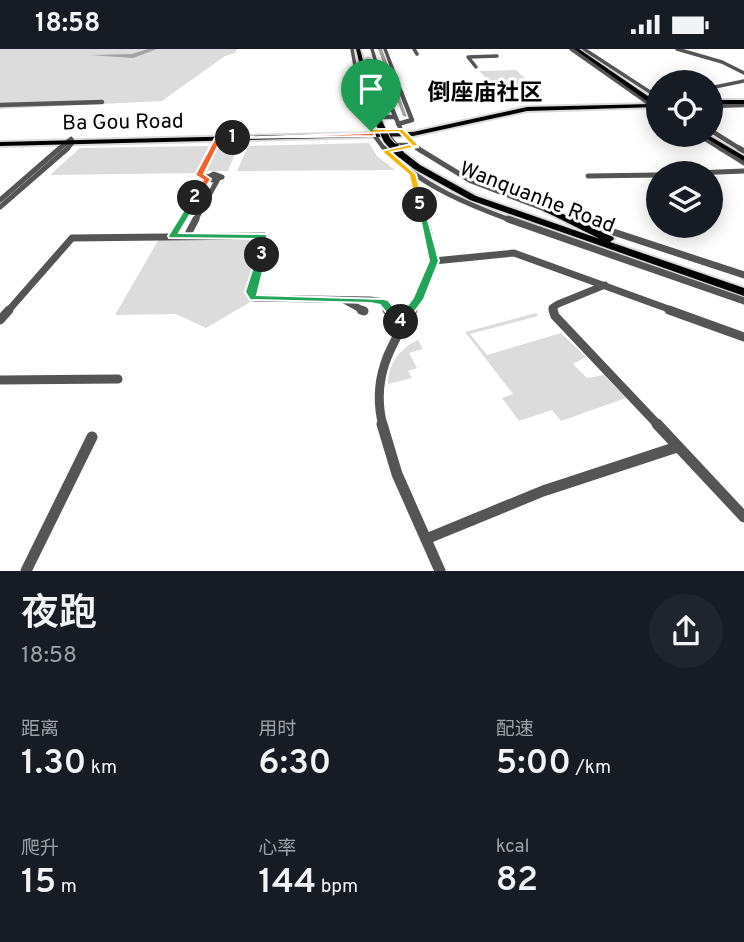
<!DOCTYPE html>
<html lang="zh">
<meta charset="utf-8">
<style>
body{margin:0;font-family:Overpass,"Noto Sans SC",sans-serif;background:#20242c;color:#f1f3f6;height:100vh;display:flex;flex-direction:column;font-size:26px;white-space:nowrap}
*{box-sizing:border-box;margin:0}
p{font-size:23px;color:#9ea1a6}
.icon{flex:none;width:38px;height:38px;fill:none;stroke:currentColor;stroke-width:2;stroke-linecap:round;stroke-linejoin:round}
.map{position:relative;height:522px;overflow:hidden}
.side{display:flex;flex-direction:column;background:#171b24;flex:1}
.side>*{flex:none}
.tools{position:absolute;left:646px;top:21px;display:grid;gap:14px}
.tools a{display:grid;place-items:center;width:77px;height:77px;border-radius:50%;background:#171b24;box-shadow:0 4px 18px #0003;font-size:35px}
.pin{position:absolute;display:grid;place-items:center;width:60px;height:60px;color:#fff;margin:-72px -30px;border-radius:50% 50% 50% 0;rotate:-45deg;box-shadow:0 0 7px #0007}
.pin .icon{rotate:45deg}
.km{position:absolute;width:35px;height:35px;margin:-18px;border-radius:50%;background:#222;color:#fff;font-size:19px;line-height:35px;text-align:center}
.round{display:grid;place-items:center;flex:none;width:74px;height:74px;border-radius:37px;background:#20242c}
.summary{display:flex;align-items:center;justify-content:space-between;height:119px;padding:0 21px}
h1{font-size:38px;font-weight:600;line-height:52px}
.figures{display:grid;grid-template-columns:repeat(3,1fr);gap:10px;height:119px;padding:7px 21px}
.figures div{display:grid;align-content:center}
.figures b{font-size:35px;font-weight:600}
.figures small{font-size:19px;font-weight:400}
.figures p{font-size:19px}
.status{display:flex;justify-content:space-between;align-items:center;height:49px;padding:0 35px;background:#171b24;direction:ltr}
.status svg{height:19px;fill:currentColor}
.map>svg:first-child{display:block}
.green{fill:#dcdcdc}
.lines{fill:none;stroke-linecap:round;stroke-linejoin:round}
.canal{fill:#a3a3a3;fill-rule:evenodd}
.river{fill:#a3a3a3;fill-rule:evenodd}
.major-casing{stroke:#dbdbdb;stroke-width:4}
.highway-casing{stroke:#dbdbdb;stroke-width:4}
.minor-far5{stroke:#555;stroke-width:3.5}
.minor-far4{stroke:#555;stroke-width:4.5}
.minor-far3{stroke:#555;stroke-width:5}
.minor-far2{stroke:#555;stroke-width:7}
.minor-far1{stroke:#555;stroke-width:9}
.minor{stroke:#555;stroke-width:11}
.major{fill:#000;fill-rule:evenodd}
.highway{fill:#000;fill-rule:evenodd}
.highway-bridge-far1-casing{stroke:#dbdbdb;stroke-width:9;stroke-linecap:butt}
.highway-bridge-casing{stroke:#dbdbdb;stroke-width:11;stroke-linecap:butt}
.highway-bridge-far1{stroke:#000;stroke-width:7}
.highway-bridge{stroke:#000;stroke-width:9}
.split-1{fill:#f0652b;stroke:#fff;stroke-width:2}
.split-2{fill:#f0652b;stroke:#fff;stroke-width:2}
.split-3{fill:#22a559;stroke:#fff;stroke-width:2}
.split-4{fill:#22a559;stroke:#fff;stroke-width:2}
.split-5{fill:#22a559;stroke:#fff;stroke-width:2}
.split-6{fill:#f5b400;stroke:#fff;stroke-width:2}
.split-7{fill:#f5b400;stroke:#fff;stroke-width:2}
.labels{text-anchor:middle;dominant-baseline:central;stroke-width:6;stroke-linejoin:round;paint-order:stroke}
.far-street-label{font-size:21px;fill:#000;stroke:#fff}
.far-quarter-label{font-size:23px;font-weight:bold;fill:#000;stroke:#fff}
</style>
<div class="status"><b>18:58</b><svg viewBox="0 0 49 12"><path d="M0 12V9h3v3zM5 12V6h3v6zM10 12V3h3v9zM15 12V0h3v12zM26 1h20v11H26zM47 4h2v5h-2z"/></svg></div>
<div class="map">
<svg width="744" height="522" viewBox="0 0 744 522">
<rect width="100%" height="100%" fill="#fff"/>
<g class="green">
<polygon points="0,0 237,0 235,4 225,7 162,52 0,60"/>
<polygon points="516,21 536,39 497,40 479,22"/>
<polygon points="221,93 240,93 228,122 206,122"/>
<polygon points="369,94 377,107 395,121 237,122 248,97"/>
<polygon points="209,97 195,124 50,126 80,99"/>
<polygon points="260,189 245,245 252,252 206,279 176,265 115,266 159,190"/>
<polygon points="536,264 538,267 470,285 487,306 561,284 586,308 573,315 587,329 604,326 626,349 561,372 552,361 519,372 502,349 513,345 465,283"/>
<path d="M418 291 423 300 409 304 417 319 408 322 412 329 388 335C387 316 401 298 418 291Z"/>
</g>
<g class="lines">
<polygon class="canal" points="378,0 382,0 407,68 403,67"/>
<polygon class="river" points="148,0 157,0 133,9 90,6 132,5"/>
<g class="major-casing">
<g id="major">
<polygon points="574,0 579,0 658,54 658,58 527,62 413,87 0,97 0,93 413,83 527,58 651,55"/>
<rect x="710" y="51" width="34" height="4"/>
<polygon points="701,86 708,86 744,107 744,112"/>
</g>
</g>
<g class="highway-casing">
<g id="highway">
<polygon points="356,0 360,0 377,66 372,65"/>
<polygon points="368,10 371,12 382,56 377,55 365,12"/>
<polygon points="396,102 402,102 420,116 476,147 600,190 544,162 549,159 552,160 613,188 614,190 610,193 744,239 744,247 470,151 414,120 396,106"/>
</g>
</g>
<g class="minor-far5">
<polyline points="352,0 360,45"/>
<polyline points="372,0 385,45"/>
<polyline points="385,0 402,45"/>
<polyline points="414,0 417,5"/>
<polyline points="571,0 635,45"/>
<polyline points="584,0 653,45"/>
<polyline points="677,0 722,13 744,24"/>
<polyline points="476,18 468,8 497,7"/>
<polyline points="710,39 744,32"/>
</g>
<g class="minor-far4">
<polyline points="359,43 372,83 385,101"/>
<polyline points="385,43 401,81 420,101"/>
<polyline points="633,43 658,61"/>
<polyline points="651,43 658,48"/>
<polyline points="0,56 102,53"/>
<polyline points="710,57 744,56"/>
<polyline points="369,68 395,68"/>
<polyline points="398,75 412,71 401,43"/>
<polyline points="710,81 742,101"/>
<polyline points="699,86 723,101"/>
<polyline points="390,89 396,96 414,96"/>
<polyline points="58,101 71,90 73,93 66,101"/>
<polyline points="213,101 219,89"/>
</g>
<g class="minor-far3">
<path d="M384 99C418 135 466 155 513 172"/>
<polyline points="417,99 471,132 555,164"/>
<polyline points="720,99 744,114"/>
<polyline points="739,99 744,102"/>
<polyline points="694,124 744,122"/>
<polygon points="214,125 222,128 212,131 206,129"/>
<polyline points="412,125 426,172"/>
<polyline points="588,127 658,126"/>
<polyline points="207,128 199,126 214,99"/>
<polyline points="0,151 60,99"/>
<polyline points="0,158 68,99"/>
<polyline points="567,168 579,172"/>
<polyline points="181,172 207,130"/>
<polyline points="195,172 218,130"/>
</g>
<g class="minor-far2">
<polyline points="508,170 744,252"/>
<polyline points="574,170 744,226"/>
<polyline points="172,187 182,170"/>
<polyline points="187,187 196,170"/>
<polyline points="434,212 514,204 674,262"/>
<polyline points="344,251 364,262"/>
<polyline points="8,262 72,189 254,187 264,187 265,192 250,243 254,249 370,251 384,253 388,262"/>
<path d="M412 262C434 227 438 211 425 170"/>
<polyline points="553,262 552,259 558,255 605,236"/>
</g>
<g class="minor-far1">
<polyline points="361,261 364,262"/>
<polyline points="387,261 401,274"/>
<polyline points="553,261 555,267 659,377"/>
<polyline points="669,261 744,288"/>
<polyline points="0,271 9,261"/>
<polyline points="0,331 118,330"/>
<path d="M383 377C371 331 389 298 413 261"/>
</g>
<g class="minor">
<polyline points="382,375 397,425 440,522"/>
<polyline points="657,375 744,468"/>
<polyline points="426,490 543,442 677,398"/>
<polyline points="26,522 92,388"/>
</g>
<use href="#major" class="major"/>
<use href="#highway" class="highway"/>
<g class="highway-bridge-far1-casing">
<polyline id="highway-bridge-far1" points="375,65 387,91 396,101"/>
</g>
<g class="highway-bridge-casing">
<polyline id="highway-bridge" points="395,99 399,104"/>
</g>
<use href="#highway-bridge-far1" class="highway-bridge-far1"/>
<use href="#highway-bridge" class="highway-bridge"/>
</g>
<polygon class="split-1" points="368,81 373,81 375,87 230,89 368,84"/>
<polygon class="split-2" points="233,87 236,90 221,91 204,125 211,130 198,151 192,151 203,131 195,126 215,89"/>
<polygon class="split-3" points="192,148 200,149 179,184 267,185 266,208 257,206 259,190 169,189 168,187"/>
<polygon class="split-4" points="262,203 267,206 257,246 384,250 388,251 406,273 405,276 396,276 380,256 370,254 250,251 245,243 257,206"/>
<polygon class="split-5" points="417,154 424,156 439,212 424,250 405,276 401,277 395,273 413,249 429,212"/>
<polygon class="split-6" points="415,94 418,98 391,103 416,125 424,156 420,159 416,156 409,126 381,102"/>
<polygon class="split-7" points="371,80 403,80 419,96 413,98 399,83 368,84"/>
<g class="labels">
<g class="far-street-label">
<text transform="translate(123 74) rotate(-1)">Ba Gou Road</text>
<text transform="translate(537 149) rotate(21)">Wanquanhe Road</text>
</g>
<g class="far-quarter-label">
<text x="485" y="45">倒座庙社区</text>
</g>
</g>
</svg>
<div class="tools">
<a><svg class="icon" aria-label="locate" viewBox="0 0 24 24"><circle cx="12" cy="12" r="6"/><path d="M12 2v4M12 18v4M2 12h4M18 12h4"/></svg></a>
<a><svg class="icon" aria-label="layers" viewBox="0 0 24 24"><path d="M12 4l9 5-9 5-9-5zM3 14l9 5 9-5"/></svg></a>
</div>
<div class="pin" style="left:371px;top:82px;background:#1e9e55"><svg class="icon" aria-label="arrive" viewBox="0 0 24 24"><path d="M6 21V4h12l-3 4 3 4H6"/></svg></div>
<b class="km" style="left:233px;top:89px">1</b>
<b class="km" style="left:195px;top:149px">2</b>
<b class="km" style="left:262px;top:206px">3</b>
<b class="km" style="left:401px;top:273px">4</b>
<b class="km" style="left:420px;top:156px">5</b>
</div>
<section class="side">
<div class="summary"><div><h1>夜跑</h1><p>18:58</p></div><a class="round"><svg class="icon" aria-label="share" viewBox="0 0 24 24"><path d="M12 15V3M7 8l5-5 5 5M5 13v7h14v-7"/></svg></a></div>
<div class="figures">
<div><p>距离</p><b>1.30<small> km</small></b></div>
<div><p>用时</p><b>6:30</b></div>
<div><p>配速</p><b>5:00<small> /km</small></b></div>
</div>
<div class="figures">
<div><p>爬升</p><b>15<small> m</small></b></div>
<div><p>心率</p><b>144<small> bpm</small></b></div>
<div><p>kcal</p><b>82</b></div>
</div>
</section>
